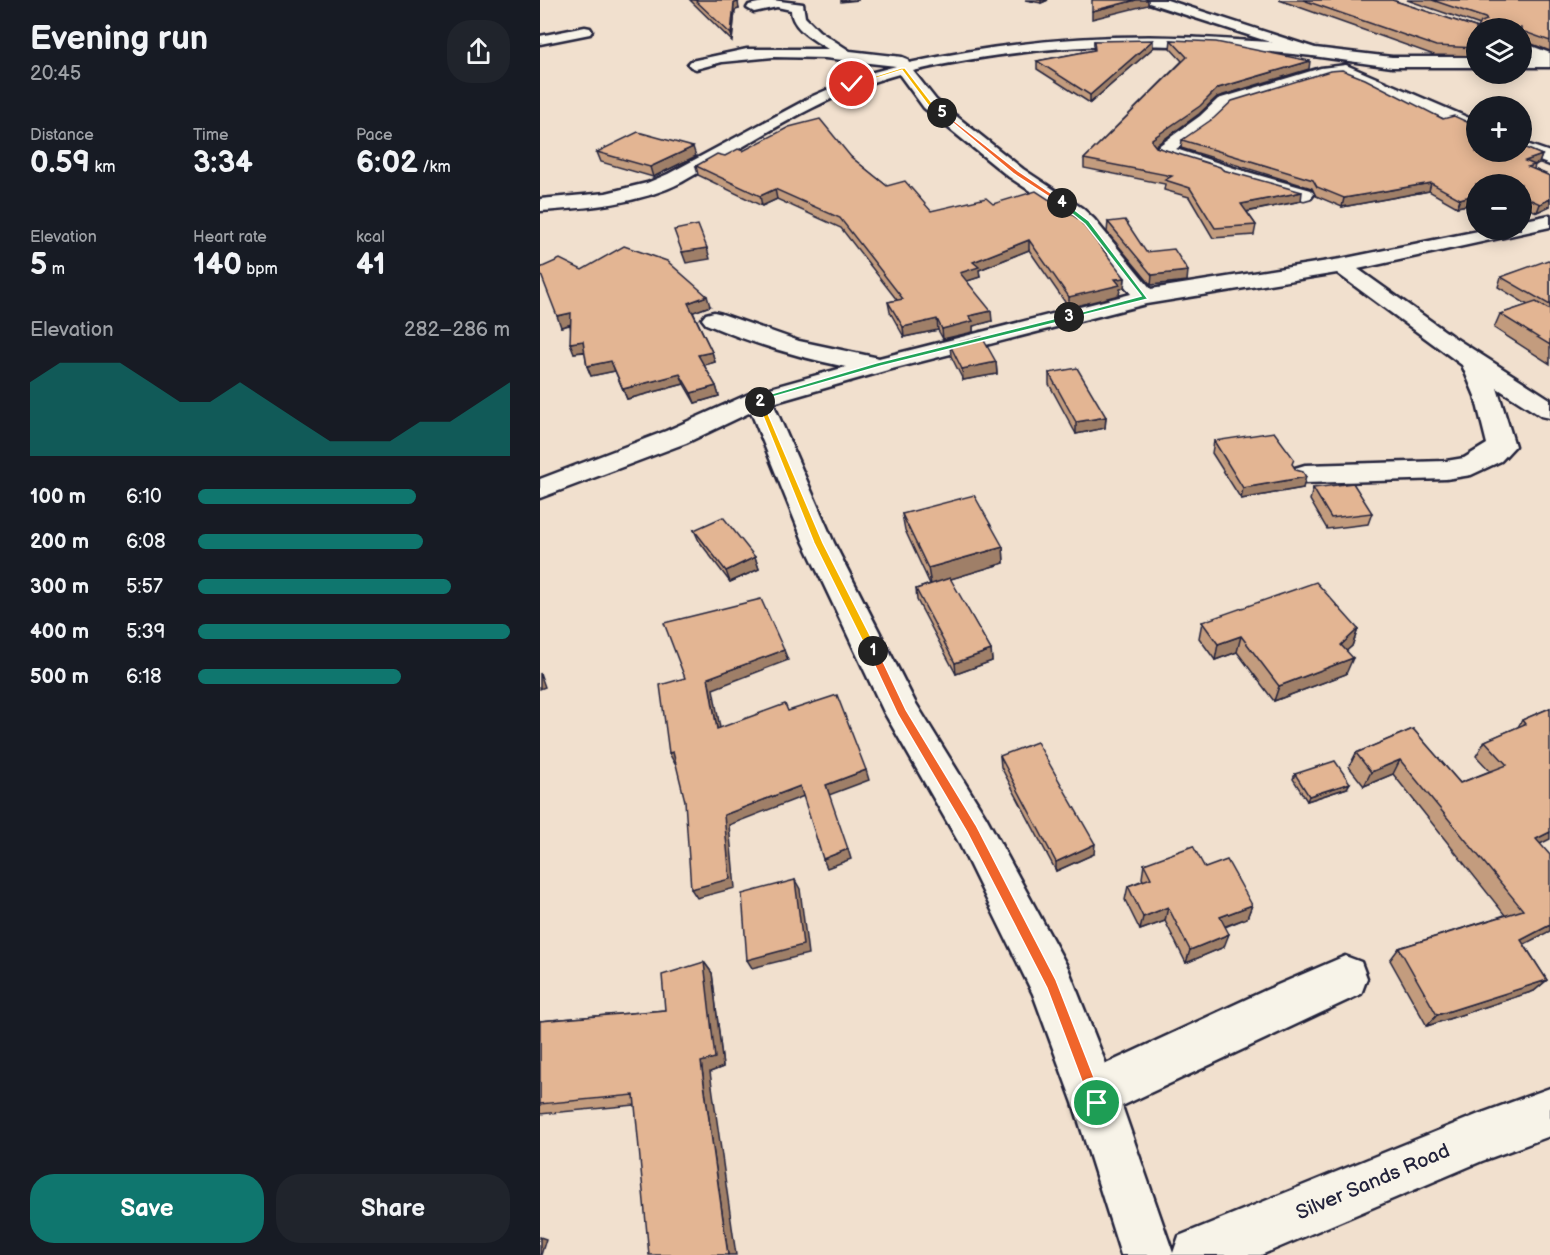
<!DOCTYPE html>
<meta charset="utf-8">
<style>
body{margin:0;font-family:"Balsamiq Sans",sans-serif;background:#20242c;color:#f1f3f6;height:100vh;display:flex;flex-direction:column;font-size:22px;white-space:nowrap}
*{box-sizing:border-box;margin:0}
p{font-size:20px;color:#9ea1a6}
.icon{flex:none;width:33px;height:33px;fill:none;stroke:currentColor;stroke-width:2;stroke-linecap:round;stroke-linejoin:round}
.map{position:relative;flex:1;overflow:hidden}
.sheet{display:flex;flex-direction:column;background:#171b24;width:540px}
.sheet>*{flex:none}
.fabs{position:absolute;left:926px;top:18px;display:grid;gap:12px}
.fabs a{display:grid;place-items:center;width:66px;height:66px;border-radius:50%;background:#171b24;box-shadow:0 3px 15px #0003;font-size:30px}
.pin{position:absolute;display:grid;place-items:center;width:51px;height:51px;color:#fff;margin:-26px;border:3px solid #fff;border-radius:50%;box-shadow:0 2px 6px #0007}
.km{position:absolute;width:30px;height:30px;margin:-15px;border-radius:50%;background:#222;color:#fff;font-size:16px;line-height:30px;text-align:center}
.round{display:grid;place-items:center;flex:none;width:63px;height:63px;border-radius:24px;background:#20242c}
.overview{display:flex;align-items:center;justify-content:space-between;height:102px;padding:0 30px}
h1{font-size:33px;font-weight:700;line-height:45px}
.figures{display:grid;grid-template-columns:repeat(3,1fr);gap:9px;height:102px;padding:6px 30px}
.figures div{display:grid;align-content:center}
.figures b{font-size:30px;font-weight:700}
.figures small{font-size:16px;font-weight:400}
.figures p{font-size:16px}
.chart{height:168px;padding:12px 30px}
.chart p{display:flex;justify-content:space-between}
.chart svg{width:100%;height:108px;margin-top:6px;fill:#0f766e;opacity:.7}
.button{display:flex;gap:12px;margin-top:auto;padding:12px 30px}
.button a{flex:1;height:69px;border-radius:24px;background:#0f766e;color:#fff;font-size:24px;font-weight:700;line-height:69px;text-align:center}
.button a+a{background:#20242c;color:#f1f3f6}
ul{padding:0 30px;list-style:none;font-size:20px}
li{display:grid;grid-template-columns:96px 72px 1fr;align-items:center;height:45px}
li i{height:15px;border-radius:8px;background:#0f766e}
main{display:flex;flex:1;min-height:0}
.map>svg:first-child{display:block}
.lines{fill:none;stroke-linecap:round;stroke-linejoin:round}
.minor-casing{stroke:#22223b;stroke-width:5}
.tertiary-casing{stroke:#22223b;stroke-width:5}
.minor{fill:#f7f3e8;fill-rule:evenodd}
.tertiary{fill:#f7f3e8;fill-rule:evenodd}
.wall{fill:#c39c7e;stroke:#22223b;stroke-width:1.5}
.shaded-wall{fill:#9f7f67;stroke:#22223b;stroke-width:1.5}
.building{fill:#e3b593;stroke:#22223b;stroke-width:1.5}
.split-1{fill:#f0652b;stroke:#fff;stroke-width:1.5}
.split-2{fill:#f5b400;stroke:#fff;stroke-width:1.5}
.split-3{fill:#22a559;stroke:#fff;stroke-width:1.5}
.split-4{fill:#22a559;stroke:#fff;stroke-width:1.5}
.split-5{fill:#f0652b;stroke:#fff;stroke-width:1.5}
.split-6{fill:#f5b400;stroke:#fff;stroke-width:1.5}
.labels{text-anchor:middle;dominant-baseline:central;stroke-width:4.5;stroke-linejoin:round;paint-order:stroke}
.near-street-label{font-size:20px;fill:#22223b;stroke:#f7f3e8}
</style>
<main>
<section class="sheet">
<div class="overview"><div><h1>Evening run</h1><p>20:45</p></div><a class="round"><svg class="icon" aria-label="share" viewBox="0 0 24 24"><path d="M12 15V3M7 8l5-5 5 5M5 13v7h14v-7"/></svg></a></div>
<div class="figures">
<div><p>Distance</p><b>0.59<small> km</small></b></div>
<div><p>Time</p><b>3:34</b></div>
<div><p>Pace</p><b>6:02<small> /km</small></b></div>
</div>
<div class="figures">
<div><p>Elevation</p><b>5<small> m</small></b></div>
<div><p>Heart rate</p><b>140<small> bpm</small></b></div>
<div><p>kcal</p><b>41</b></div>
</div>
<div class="chart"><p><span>Elevation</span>282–286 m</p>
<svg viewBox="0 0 160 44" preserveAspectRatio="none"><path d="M0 44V14L10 6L20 6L30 6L40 14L50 22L60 22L70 14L80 22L90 30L100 38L110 38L120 38L130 30L140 30L150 22L160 14V44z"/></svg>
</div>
<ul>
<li><b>100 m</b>6:10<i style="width:70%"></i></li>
<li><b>200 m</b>6:08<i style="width:72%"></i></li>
<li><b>300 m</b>5:57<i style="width:81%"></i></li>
<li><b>400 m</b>5:39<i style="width:100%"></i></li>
<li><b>500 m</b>6:18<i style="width:65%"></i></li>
</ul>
<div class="button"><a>Save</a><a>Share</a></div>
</section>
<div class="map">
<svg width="1010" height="1255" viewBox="0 0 1010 1255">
<rect width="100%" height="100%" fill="#f1e0ce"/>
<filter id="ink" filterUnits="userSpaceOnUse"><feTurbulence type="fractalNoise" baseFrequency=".0167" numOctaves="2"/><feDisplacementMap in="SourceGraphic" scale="12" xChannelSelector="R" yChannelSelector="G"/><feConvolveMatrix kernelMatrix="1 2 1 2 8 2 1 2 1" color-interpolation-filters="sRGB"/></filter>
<g filter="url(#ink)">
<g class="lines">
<g class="minor-casing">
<g id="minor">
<path d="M232 0 263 4 265 17 279 31 310 51 362 57 367 59 369 63C478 39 585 31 696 40 723 42 752 42 778 49L780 52 778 55 773 56C631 41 514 39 373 71L396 100 483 169 542 208 554 219 611 289 801 259 943 230H981V221L1010 215V227L818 269 912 336 1010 399V418L1001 416 957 388 975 446 961 461 931 475 906 479 765 483 755 480 751 474 755 468 765 465 906 461 924 458 947 444 935 396 922 365 797 273 606 304 348 370 233 403 294 543 375 702 446 817 528 968 566 1064 726 990 805 956 821 962 827 978 821 994 582 1106 633 1253 639 1236 939 1114 1010 1088V1136L942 1161 721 1255H581L533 1103 493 994 418 841 344 712 264 543 211 412 146 443 0 498V479L126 431 209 394 306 367C257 357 211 343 166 324L162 319 166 314 174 312 182 314 259 341 339 358 591 294 540 227 528 216 469 177 384 108 359 74C280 95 212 143 142 182 99 204 48 208 0 211V199L66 193 107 183 128 174 273 96 319 76 356 66 285 58 233 57 182 62 156 69 151 67 148 64 151 61 207 49H288C274 40 251 28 251 10L237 7 214 12 207 8 209 5Z"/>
<polygon points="45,27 50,28 52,31 50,34 0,44 0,36"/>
<polygon points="981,42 1010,53 1010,64 981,52"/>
<polygon points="806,65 936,121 936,132 804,75 788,76 690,107 672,124 636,149 697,169 771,190 774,194 771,198 764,200 682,177 681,174 616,154 613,150 660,116 678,99 781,68"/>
<polygon points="981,142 1010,152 1010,165 976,152 981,152"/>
</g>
</g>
<g class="tertiary-casing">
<g id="tertiary">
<polygon points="607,0 627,0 775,48 852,57 936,57 936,67 852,67 773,56 609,3"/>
<rect x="981" y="57" width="29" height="10"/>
</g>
</g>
<use href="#minor" class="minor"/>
<use href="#tertiary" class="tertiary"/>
</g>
<g class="wall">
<polygon points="150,0 195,0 199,9 195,10 192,41"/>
<polygon points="485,0 508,0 501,3"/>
<polygon points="739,0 852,0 938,28 940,25 867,0 1010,0 1010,51 982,40 982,44 985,46 981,56 981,28 936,28 936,56 894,55"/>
<polygon points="631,40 769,69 677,97 659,114 615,146 616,147 683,170 761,201 707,212 716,225 714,235 673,238 649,197 624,190 625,184 544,168 544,159 642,61 630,48"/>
<polygon points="554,41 613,48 550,103 497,69 497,61 554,50"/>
<polygon points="903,119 1002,155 999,163 995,165 994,169 1010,176 1010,206 997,212 984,207 981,184 936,184 936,209 927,205 917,207 889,191 802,207 776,196 772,188 641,148 642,140"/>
<polygon points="203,151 311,157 347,186 391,211 453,204 585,278 584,288 580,289 579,295 529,308 489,250 439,270 440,277 427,281 452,321 433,326 433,332 403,339 398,330 364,337 350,312 348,302 357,300 301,228 237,199 222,206 158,175 156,166 185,156"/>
<polygon points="57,152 156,156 113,177 61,162"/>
<polygon points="568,222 606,252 647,281 611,285 567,232"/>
<polygon points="1010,261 1010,364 954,328 960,314 988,305 958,287 961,277"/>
<polygon points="42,270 170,306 153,312 172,352 175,362 164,365 176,386 179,396 155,403 144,384 87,399 75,371 51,376 47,366 45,352 34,353 30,325 21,327"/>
<polygon points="410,345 456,362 457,374 423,380 411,356"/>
<polygon points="509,373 566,417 565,428 536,434 509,384"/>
<polygon points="674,441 752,464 763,488 701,499 672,453"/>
<polygon points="773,488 832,513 828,524 787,529 770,500"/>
<polygon points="362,514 463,547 464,563 410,579 451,650 452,661 416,674 377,600 376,589 390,584 365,530"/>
<polygon points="154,530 215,557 219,569 190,582 159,541"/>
<polygon points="662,622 818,629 812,646 806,651 806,674 734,701 697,652 675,660 659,638"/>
<polygon points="1010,708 1000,844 984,944 1007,980 994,991 887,1026 850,960 859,948 965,915 853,774 824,786 809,767 816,753 873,729 920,783 950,771 936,756 945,741 978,727 982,720"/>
<polygon points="460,756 554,854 516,871 461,767"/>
<polygon points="755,774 807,788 767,801 753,779"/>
<polygon points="604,864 665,868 712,905 707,918 685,927 684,947 646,963 625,921 600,930 585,900 588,886 603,880 602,878"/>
<polygon points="164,962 172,973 183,1067 170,1072 95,1105 0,1114 0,1021 125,1010"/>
</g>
<g class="shaded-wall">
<polygon points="301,0 319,0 301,2"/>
<polygon points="501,0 508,0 501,3"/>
<polygon points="596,0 608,0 608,5 552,19 552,11"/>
<polygon points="198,2 199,9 195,10 192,41 191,34 194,3"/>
<polygon points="613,40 613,48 550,103 550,95"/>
<polygon points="770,61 769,69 677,97 659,114 612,148 612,139 678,88"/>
<polygon points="153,147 156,156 113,177 110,167"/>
<polygon points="1002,155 999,163 982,169 985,161"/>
<polygon points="891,183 889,191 802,207 804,198"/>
<polygon points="235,189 237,199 222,206 220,196"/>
<polygon points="762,192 761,201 700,213 701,204"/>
<polygon points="930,196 927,205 917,207 920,199"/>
<polygon points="987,198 984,207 981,208 981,201"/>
<polygon points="1010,199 1010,206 997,212 1000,204"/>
<polygon points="489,240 489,250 439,270 440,277 421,283 420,273 433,262"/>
<polygon points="167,248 170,259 146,263 142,252"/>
<polygon points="648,271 647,281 611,285 612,275"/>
<polygon points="585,278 584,288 580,289 579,295 529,308 529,297 575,279"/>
<polygon points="167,296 170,306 151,313 148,303"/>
<polygon points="451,311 452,321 433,326 433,332 403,339 402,329 429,316"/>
<polygon points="31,313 35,323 21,327 17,316"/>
<polygon points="397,319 398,330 364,337 363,327"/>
<polygon points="43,341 48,351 34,353 30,343"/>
<polygon points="172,352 175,362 161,366 158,355"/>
<polygon points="71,361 75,371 51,376 47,366"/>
<polygon points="456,362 457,374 423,380 422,369"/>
<polygon points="140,374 144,384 87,399 83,389"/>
<polygon points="176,386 179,396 155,403 151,393"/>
<polygon points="566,417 565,428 536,434 536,422"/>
<polygon points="766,477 763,488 701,499 703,488"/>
<polygon points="463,547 464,563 391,585 388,568"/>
<polygon points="215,557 219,569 190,582 186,571"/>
<polygon points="818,629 812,646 795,661 801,645"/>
<polygon points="701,636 697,652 675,660 678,644"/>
<polygon points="244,650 248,660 173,689 182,739 177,729 168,678"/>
<polygon points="451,650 452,661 416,674 415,663"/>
<polygon points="813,658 806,674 734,701 739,686"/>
<polygon points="0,673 5,687 0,689"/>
<polygon points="133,752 139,762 135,764 129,753"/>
<polygon points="860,760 853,774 824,786 831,772"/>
<polygon points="326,770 329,780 289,795 286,785"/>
<polygon points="810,783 807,788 767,801 769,796"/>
<polygon points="260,786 264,796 189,825 195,888 157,898 151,889 184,815"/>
<polygon points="1010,832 1010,839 984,852 996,839"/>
<polygon points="555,844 554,854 516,871 516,862"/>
<polygon points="308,849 311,859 287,868 283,859"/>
<polygon points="255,880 260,889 268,954 212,968 207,960"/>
<polygon points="712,905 707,918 675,930 680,917"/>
<polygon points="628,907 625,921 600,930 603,917"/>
<polygon points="1010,925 1010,931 969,952 981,940"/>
<polygon points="689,934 684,947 646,963 650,950"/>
<polygon points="164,962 172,973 183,1067 170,1072 196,1255 188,1255 161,1062"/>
<polygon points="1007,980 994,991 887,1026 897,1015"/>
<polygon points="0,1237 6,1239 1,1255 0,1255"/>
</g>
<g class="building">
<polygon points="155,0 195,0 198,2 194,3 191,34"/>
<polygon points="552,0 596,0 552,11"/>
<polygon points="763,0 852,0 938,28 941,22 947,20 945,18 892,0 1010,0 1010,41 985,32 982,34 982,44 985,46 982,50 981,28 936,28 936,48 896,46"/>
<polygon points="613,40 550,95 497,61 555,50 554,41"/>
<polygon points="631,40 676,42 770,61 678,88 660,106 612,139 612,142 616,147 680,167 683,170 762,192 701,204 716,225 675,228 650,188 625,180 632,176 544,159 647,57"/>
<polygon points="802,70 825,79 903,119 914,116 936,126 936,152 981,152 981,146 1002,155 985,161 995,165 988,167 1010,176 1010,199 1000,204 987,198 981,201 981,184 936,184 936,199 930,196 920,199 891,183 804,198 777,187 773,180 642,140 674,118 692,101 790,71"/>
<polygon points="280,119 311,157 347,186 365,181 391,211 446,198 453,204 496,191 539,219 585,278 575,279 580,285 529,297 489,240 433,262 439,267 420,273 451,311 429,316 433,321 402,329 397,319 363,327 348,302 363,299 300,218 235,189 220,196 156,166 177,154 185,156 198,149 203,151 249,127"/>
<polygon points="98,132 153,147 110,167 57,152"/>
<polygon points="585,220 606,252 634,249 648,271 612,275 568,222"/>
<polygon points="158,225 167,248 142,252 134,230"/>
<polygon points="84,246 127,261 167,296 148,303 172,352 158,355 176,386 151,393 140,374 83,389 71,361 47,366 43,341 30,343 31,313 17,316 0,272 0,268 20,259 42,270"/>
<polygon points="1008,260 1010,261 1010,305 961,277"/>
<polygon points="996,302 1010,310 1010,345 960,314"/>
<polygon points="442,337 456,362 422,369 410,345"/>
<polygon points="537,368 566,417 536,422 509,373"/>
<polygon points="734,432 754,459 752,464 756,470 763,472 766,477 703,488 674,441"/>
<polygon points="813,483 832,513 791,518 773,488"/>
<polygon points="434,495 463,547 388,568 362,514"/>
<polygon points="183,517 215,557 186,571 154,530"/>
<polygon points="410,578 451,650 415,663 376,589"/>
<polygon points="776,582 818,629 801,645 813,658 739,686 701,636 678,644 662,622"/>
<polygon points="221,599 244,650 168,678 177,729 245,704 248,711 297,695 326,770 286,785 308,849 283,859 260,786 184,815 190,879 151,889 145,801 133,752 129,753 120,685 145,678 124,623"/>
<polygon points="1010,708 1010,832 996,839 1010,855 1010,925 981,940 1007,980 897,1015 859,948 983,910 860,760 831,772 816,753 873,729 920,783 967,765 945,741 985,724 982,720"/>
<polygon points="497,742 555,844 516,862 460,756"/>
<polygon points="795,761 810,783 769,796 755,774"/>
<polygon points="653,846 665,868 687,860 712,905 680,917 689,934 650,950 628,907 603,917 588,886 611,878 604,864"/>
<polygon points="255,880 263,945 207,960 202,894"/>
<polygon points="164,962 175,1058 161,1062 188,1255 109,1255 94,1095 0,1104 0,1021 125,1010 122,975"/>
</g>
</g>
<polygon class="split-1" points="333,647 338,651 366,710 436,825 516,980 564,1103 562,1108 557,1110 552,1108 507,988 427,832 358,715 328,651"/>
<polygon class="split-2" points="217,401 223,402 283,543 338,651 336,654 329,654 274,543"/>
<polygon class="split-3" points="529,315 531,319 341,366 222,400 222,404 217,404 214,399 336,363"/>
<polygon class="split-4" points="520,202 524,202 549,221 608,299 527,319 527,316 601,296 545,224 520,204"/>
<polygon class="split-5" points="400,112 403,112 478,171 524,202 524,204 520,204 474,174"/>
<polygon class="split-6" points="361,68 365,68 392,103 403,114 388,105 362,70 314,85 310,84"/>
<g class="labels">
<g class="near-street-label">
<text transform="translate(833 1182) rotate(-23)">Silver Sands Road</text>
</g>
</g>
</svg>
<div class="fabs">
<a><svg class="icon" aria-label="layers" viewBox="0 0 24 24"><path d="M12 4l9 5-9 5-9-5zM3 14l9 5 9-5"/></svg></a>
<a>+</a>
<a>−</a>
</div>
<div class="pin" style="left:557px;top:1103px;background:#1e9e55"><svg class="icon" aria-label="arrive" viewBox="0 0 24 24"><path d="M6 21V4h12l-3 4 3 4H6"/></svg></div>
<div class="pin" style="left:312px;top:84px;background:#d93025"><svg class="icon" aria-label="check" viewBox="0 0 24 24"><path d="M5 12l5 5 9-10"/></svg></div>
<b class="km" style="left:333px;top:651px">1</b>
<b class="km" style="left:220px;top:402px">2</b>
<b class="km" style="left:529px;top:317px">3</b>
<b class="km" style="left:522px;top:203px">4</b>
<b class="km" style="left:402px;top:113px">5</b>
</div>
</main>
